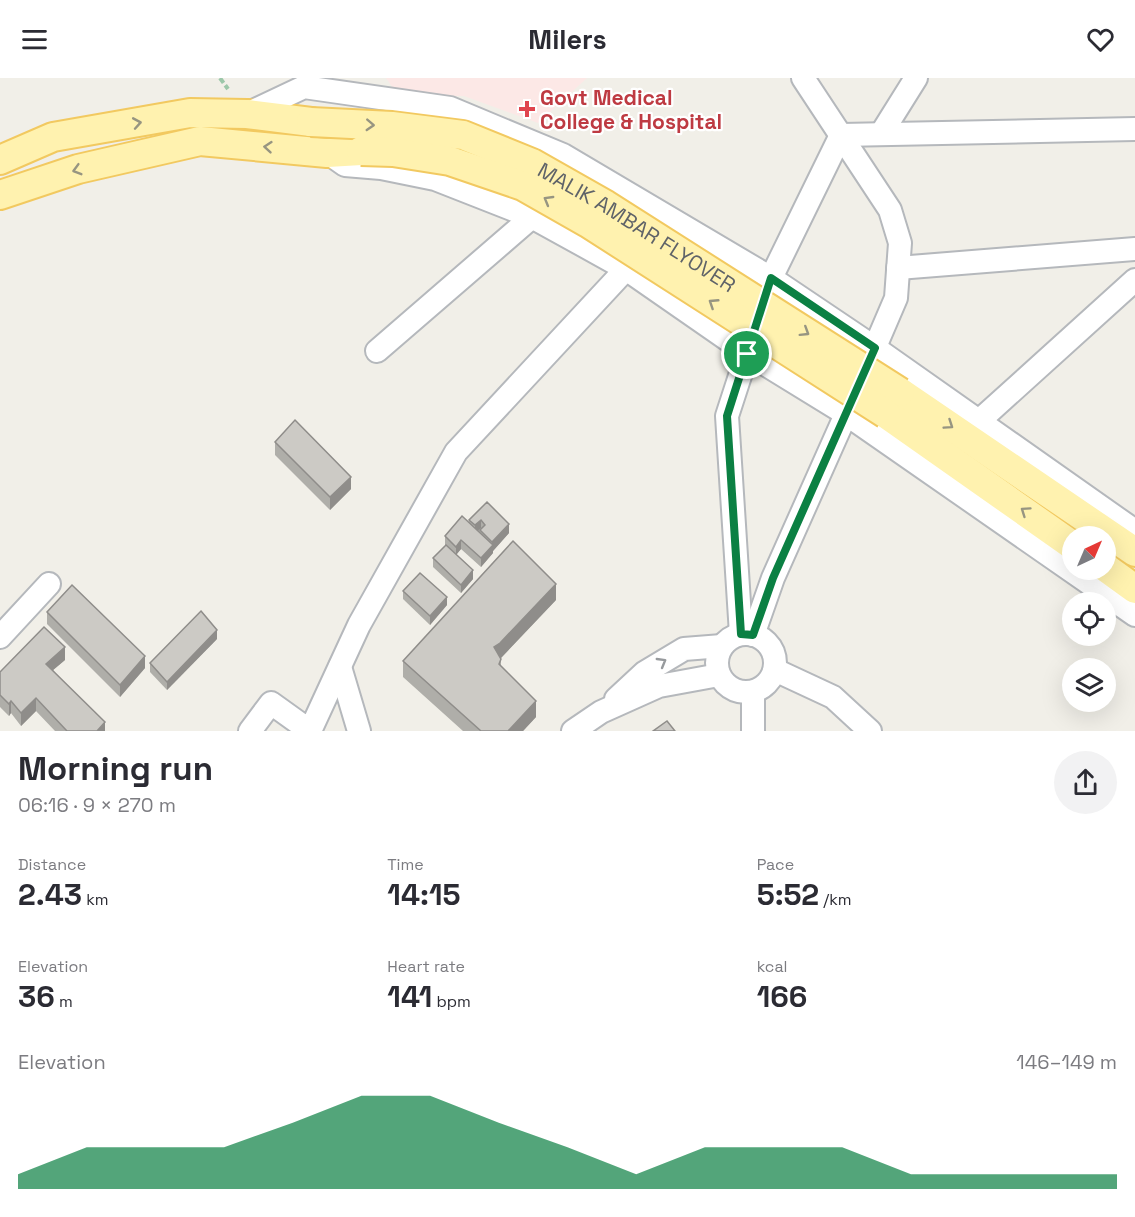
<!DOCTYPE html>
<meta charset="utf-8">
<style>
body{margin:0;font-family:"Space Grotesk",sans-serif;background:#f2f2f3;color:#2b2b33;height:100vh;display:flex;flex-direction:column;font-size:22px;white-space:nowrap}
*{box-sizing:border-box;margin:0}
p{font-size:20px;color:#7c7c81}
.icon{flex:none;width:33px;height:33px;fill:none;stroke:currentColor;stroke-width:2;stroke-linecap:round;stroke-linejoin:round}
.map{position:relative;height:653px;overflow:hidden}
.sheet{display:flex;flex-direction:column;background:#fff;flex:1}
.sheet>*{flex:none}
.needle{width:39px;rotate:44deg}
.controls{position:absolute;left:1062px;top:448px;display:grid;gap:12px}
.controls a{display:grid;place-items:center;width:54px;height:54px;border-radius:50%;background:#fff;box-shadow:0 6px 24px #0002;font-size:30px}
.pin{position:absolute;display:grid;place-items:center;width:51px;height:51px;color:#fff;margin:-26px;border:3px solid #fff;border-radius:50%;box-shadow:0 2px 6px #0007}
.round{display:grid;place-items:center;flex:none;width:63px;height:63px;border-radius:32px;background:#f2f2f3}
.overview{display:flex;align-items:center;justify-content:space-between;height:102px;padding:0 18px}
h1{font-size:33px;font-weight:800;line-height:45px}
.figures{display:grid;grid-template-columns:repeat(3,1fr);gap:9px;height:102px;padding:6px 18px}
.figures div{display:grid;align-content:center}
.figures b{font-size:30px;font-weight:800}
.figures small{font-size:16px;font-weight:400}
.figures p{font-size:16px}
.chart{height:168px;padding:12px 18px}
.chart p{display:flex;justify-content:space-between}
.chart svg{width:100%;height:108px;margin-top:6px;fill:#0b8043;opacity:.7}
header{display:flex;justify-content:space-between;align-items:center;height:78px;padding:0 18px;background:#fff;font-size:27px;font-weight:800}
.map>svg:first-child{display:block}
.medical{fill:#fce8e6}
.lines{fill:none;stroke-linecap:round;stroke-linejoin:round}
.minor-casing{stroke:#b5b8bc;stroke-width:26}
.major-casing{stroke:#f2c960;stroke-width:32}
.path{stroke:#9cc7a9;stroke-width:4;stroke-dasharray:6 3;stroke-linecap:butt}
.minor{stroke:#fff;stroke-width:22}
.major{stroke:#fff2af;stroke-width:28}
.major-bridge-casing{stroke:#f2c960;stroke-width:32;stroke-linecap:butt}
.major-bridge{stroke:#fff2af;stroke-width:28}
.wall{fill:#afaea9}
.shaded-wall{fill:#8f8d8a}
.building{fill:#cccac5;stroke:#8f8d8a;stroke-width:1.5}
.oneway{stroke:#979581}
.oneway2{stroke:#979a9d}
.route-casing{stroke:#fff;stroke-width:12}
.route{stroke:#0b8043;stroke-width:8}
.health-dot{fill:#e0444e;stroke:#fff;stroke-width:2}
.labels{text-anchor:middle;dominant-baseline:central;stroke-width:4.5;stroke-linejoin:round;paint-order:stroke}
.health-label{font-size:21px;font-weight:bold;fill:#be3a42;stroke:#fff;text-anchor:start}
.street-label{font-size:21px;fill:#5f6368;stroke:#fff}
</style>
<header><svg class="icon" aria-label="menu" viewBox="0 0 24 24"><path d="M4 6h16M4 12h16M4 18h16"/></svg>Milers<svg class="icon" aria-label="heart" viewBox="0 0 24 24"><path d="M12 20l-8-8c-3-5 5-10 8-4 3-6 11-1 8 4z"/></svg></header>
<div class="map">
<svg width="1135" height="653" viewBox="0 0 1135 653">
<rect width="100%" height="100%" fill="#f1efe8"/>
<polygon class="medical" points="386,0 587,0 538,45 464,18 398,17"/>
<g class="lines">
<g class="minor-casing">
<g id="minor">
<polyline points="803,0 890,132 900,165 896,220 869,283"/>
<polyline points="247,36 304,9 450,30 563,77 771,200 875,270 1135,453"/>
<polyline points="881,56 916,0"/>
<polyline points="841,57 1135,51"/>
<polyline points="328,75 345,87 381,90 435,101 532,139 626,191 747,275 846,336 1135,537"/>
<polyline points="898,190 1135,171"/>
<polyline points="767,212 771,200 841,57"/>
<polyline points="377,273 532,139"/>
<polyline points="979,343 1135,202"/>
<circle cx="746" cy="585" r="29"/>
<polyline points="741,556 727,338 751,264"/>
<polyline points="753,557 773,500 851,325"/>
<polyline points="0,559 49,506"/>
<polyline points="340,589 359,653"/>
<polyline points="775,592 833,619 870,653"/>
<polyline points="616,621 644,595 684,571 722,568"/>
<polyline points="250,653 271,625 310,653 359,547 456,374 626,191"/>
<polyline points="573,653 601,634 659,608 719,597"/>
<polyline points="753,653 753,614"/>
</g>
</g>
<g class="major-casing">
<g id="major">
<polyline points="0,82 53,59 190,35 247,36 311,44"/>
<polyline points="0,117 78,91 200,63 327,75 361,73"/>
<polyline points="900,314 1135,474"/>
<polyline points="886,336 1072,467"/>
<polyline points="1106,490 1135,511"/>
</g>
</g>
<polyline class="path" points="220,0 228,11"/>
<use href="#minor" class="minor"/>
<use href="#major" class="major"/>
<g class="major-bridge-casing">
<g id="major-bridge">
<path id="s1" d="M311 44 392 48 463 57 532 85 606 127 900 314"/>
<polyline points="361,73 393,74 450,83 523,108 588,145 886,336"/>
</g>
</g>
<use href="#major-bridge" class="major-bridge"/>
</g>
<g class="wall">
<polygon points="275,364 351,411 330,432 275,377"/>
<polygon points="487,424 509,455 493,473 493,475 481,489 461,471 456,477 473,501 461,515 433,489 433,480 445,468 445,458 469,444 469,442"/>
<polygon points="403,513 447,527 430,547 403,521"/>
<polygon points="556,522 501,580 501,588 536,639 523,653 463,653 403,599 403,583"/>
<polygon points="47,534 145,590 120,619 47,546"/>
<polygon points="217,561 167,612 150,594 150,585"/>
<polygon points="65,582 53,592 105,653 55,653 36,633 21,648 11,635 9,638 0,629 0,594"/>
</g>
<g class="shaded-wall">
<polygon points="351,399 351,411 330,432 330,419"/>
<polygon points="481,442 481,450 475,455 475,447"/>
<polygon points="509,446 509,455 493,473 493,475 481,489 481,480 492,467 492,464"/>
<polygon points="461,462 461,471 456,477 456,469"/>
<polygon points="473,492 473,501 461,515 461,507"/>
<polygon points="556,506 556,522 500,581 494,569"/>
<polygon points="447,519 447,527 430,547 430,538"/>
<polygon points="217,552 217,561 167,612 167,604"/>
<polygon points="65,569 65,582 46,598 46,586"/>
<polygon points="145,578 145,590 120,619 120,607"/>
<polygon points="36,620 36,633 21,648 21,635"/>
<polygon points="11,623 11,635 9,638 9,626"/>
<polygon points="536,623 536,639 523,653 508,653"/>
<polygon points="105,644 105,653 97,653"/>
</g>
<g class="building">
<polygon points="295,342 351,399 330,419 275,364"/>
<polygon points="487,424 509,446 492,464 480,452 485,447 481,442 475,447 469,442"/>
<polygon points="462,438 493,467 481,480 461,462 456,469 445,458"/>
<polygon points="513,463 556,506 500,565 494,569 501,581 499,586 536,623 508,653 481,653 403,583"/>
<polygon points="446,467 473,492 461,507 433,480"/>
<polygon points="420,495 447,519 430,538 403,513"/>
<polygon points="72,507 145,578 120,607 47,534"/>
<polygon points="201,533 217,552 167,604 150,585"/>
<polygon points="44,549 65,569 46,586 105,644 97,653 67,653 36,620 21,635 11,623 9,626 0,617 0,594"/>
<polygon points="667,643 675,653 653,653"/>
</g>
<defs><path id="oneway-chevron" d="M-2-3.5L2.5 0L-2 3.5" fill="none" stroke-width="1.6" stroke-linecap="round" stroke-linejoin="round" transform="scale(1.5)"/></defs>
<g class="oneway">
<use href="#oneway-chevron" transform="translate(137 45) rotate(-10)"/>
<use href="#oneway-chevron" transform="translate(370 47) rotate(3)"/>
<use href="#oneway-chevron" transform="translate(268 69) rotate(-175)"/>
<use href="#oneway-chevron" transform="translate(77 92) rotate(164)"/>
<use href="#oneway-chevron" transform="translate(548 122) rotate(-150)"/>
<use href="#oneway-chevron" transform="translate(713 225) rotate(-147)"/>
<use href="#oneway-chevron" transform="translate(805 254) rotate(32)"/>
<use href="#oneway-chevron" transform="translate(949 347) rotate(34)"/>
<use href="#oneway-chevron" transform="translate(1025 433) rotate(-145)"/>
</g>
<use class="oneway2" href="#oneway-chevron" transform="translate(662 584) rotate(-30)"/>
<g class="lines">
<g class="route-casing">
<polygon id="route" points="771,200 875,270 773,500 753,557 741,556 727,338"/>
</g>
<use href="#route" class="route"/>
</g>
<path class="health-dot" d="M524 22h6v6h6v6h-6v6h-6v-6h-6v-6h6z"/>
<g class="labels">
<g class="health-label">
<text x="540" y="19">Govt Medical<tspan x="540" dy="24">College &amp; Hospital</tspan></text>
</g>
<g class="street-label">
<text stroke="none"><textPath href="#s1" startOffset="350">MALIK AMBAR FLYOVER</textPath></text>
</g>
</g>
</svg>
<div class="controls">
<a><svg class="needle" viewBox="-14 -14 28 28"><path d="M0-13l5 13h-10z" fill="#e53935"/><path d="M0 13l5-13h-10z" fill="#7c7c81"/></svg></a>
<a><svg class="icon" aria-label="locate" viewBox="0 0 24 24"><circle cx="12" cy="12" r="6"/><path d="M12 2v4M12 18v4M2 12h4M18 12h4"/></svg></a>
<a><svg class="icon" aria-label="layers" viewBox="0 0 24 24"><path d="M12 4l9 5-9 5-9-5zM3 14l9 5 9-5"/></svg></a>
</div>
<div class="pin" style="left:747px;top:276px;background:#1e9e55"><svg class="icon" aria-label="arrive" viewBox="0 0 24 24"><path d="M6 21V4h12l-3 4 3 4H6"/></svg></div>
</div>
<section class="sheet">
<div class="overview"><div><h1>Morning run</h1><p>06:16 · 9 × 270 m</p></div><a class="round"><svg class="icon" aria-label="share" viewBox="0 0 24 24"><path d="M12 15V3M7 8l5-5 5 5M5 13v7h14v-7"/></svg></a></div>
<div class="figures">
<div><p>Distance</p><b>2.43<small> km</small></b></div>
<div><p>Time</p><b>14:15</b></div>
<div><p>Pace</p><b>5:52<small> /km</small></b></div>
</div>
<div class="figures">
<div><p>Elevation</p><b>36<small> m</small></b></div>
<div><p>Heart rate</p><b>141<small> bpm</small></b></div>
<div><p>kcal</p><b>166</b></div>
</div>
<div class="chart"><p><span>Elevation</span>146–149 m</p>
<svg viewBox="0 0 160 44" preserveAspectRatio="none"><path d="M0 44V38L10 27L20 27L30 27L40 17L50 6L60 6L70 17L80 27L90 38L100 27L110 27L120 27L130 38L140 38L150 38L160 38V44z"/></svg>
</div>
</section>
